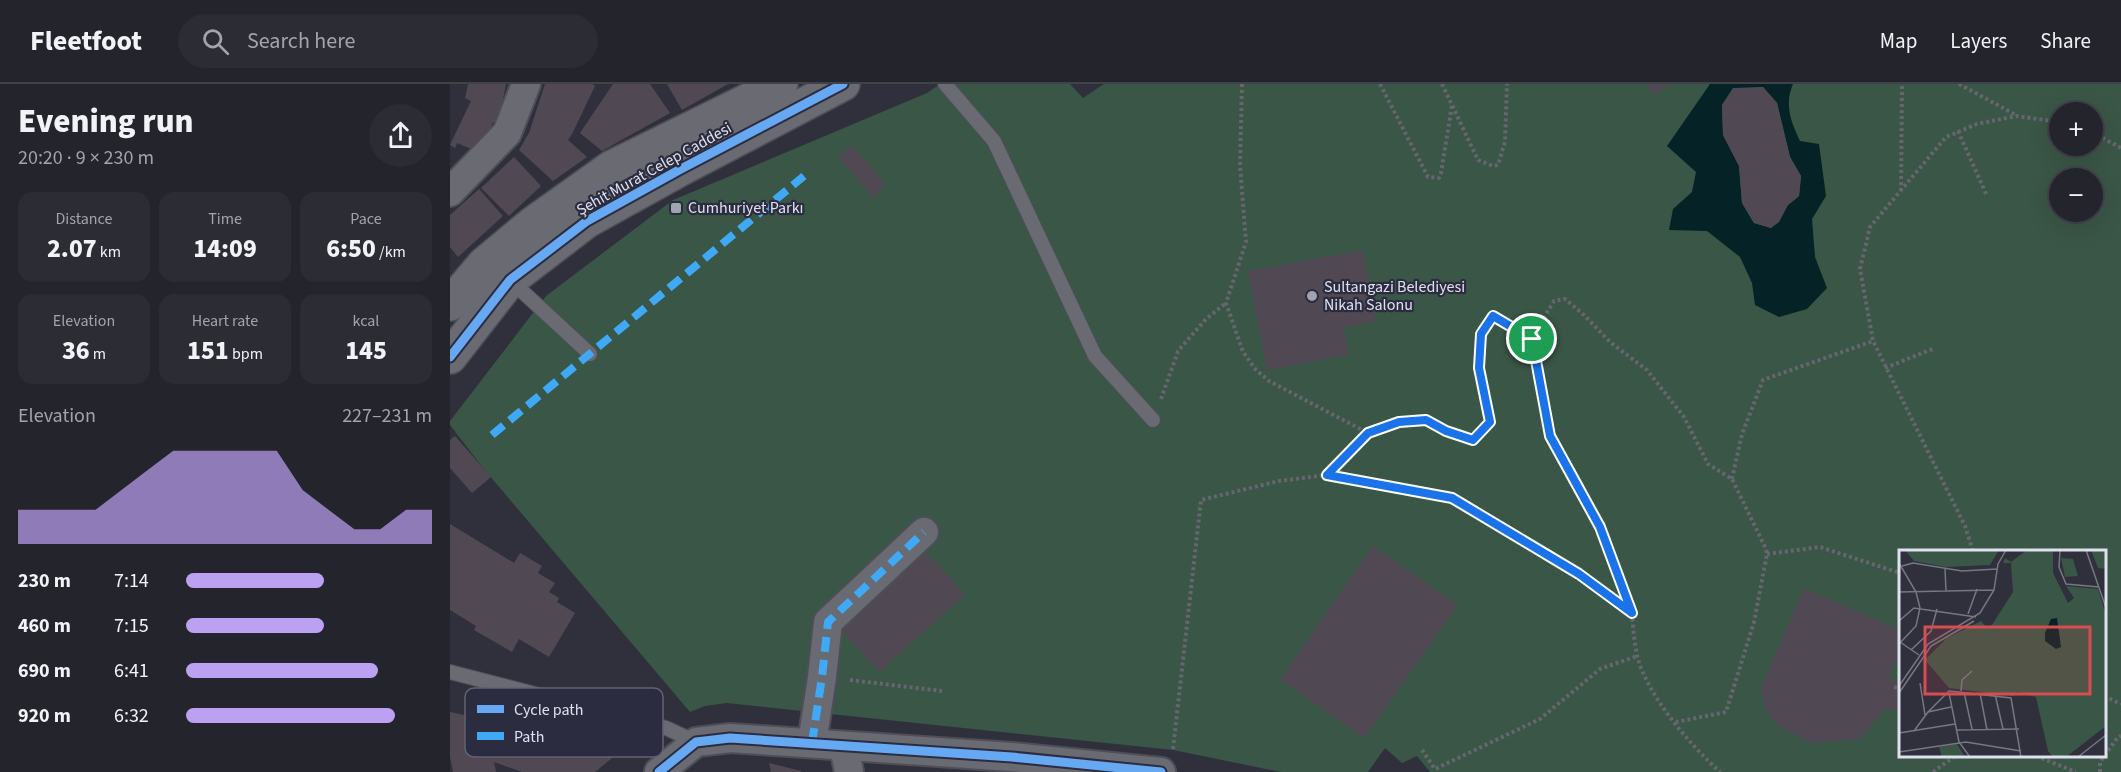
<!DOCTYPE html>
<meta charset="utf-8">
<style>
body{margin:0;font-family:"Source Sans 3",sans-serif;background:#2c2c35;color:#f1f3f6;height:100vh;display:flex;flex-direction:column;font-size:22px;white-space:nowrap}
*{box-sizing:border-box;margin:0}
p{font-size:20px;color:#a3a4aa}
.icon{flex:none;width:33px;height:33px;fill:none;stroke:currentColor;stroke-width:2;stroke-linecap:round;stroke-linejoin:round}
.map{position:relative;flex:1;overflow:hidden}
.side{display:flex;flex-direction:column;background:#24242d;width:450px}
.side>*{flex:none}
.controls{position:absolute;left:1599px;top:18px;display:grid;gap:12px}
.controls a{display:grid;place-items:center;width:54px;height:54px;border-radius:50%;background:#24242d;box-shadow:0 6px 24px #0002,0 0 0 2px #414149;font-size:30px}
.pin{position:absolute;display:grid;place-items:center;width:51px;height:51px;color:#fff;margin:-26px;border:3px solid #fff;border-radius:50%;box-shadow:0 2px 6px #0007}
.round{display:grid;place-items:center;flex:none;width:63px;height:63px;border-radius:32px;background:#2c2c35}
.summary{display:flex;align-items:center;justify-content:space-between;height:102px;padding:0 18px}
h1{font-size:33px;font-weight:800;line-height:45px}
.stats{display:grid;grid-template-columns:repeat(3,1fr);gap:9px;height:102px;padding:6px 18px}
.stats div{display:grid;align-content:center;border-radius:15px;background:#2c2c35;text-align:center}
.stats b{font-size:26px;font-weight:800}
.stats small{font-size:16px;font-weight:400}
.stats p{font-size:16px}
.chart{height:168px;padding:12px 18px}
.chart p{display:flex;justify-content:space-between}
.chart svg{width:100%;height:108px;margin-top:6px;fill:#bca0f2;opacity:.7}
ul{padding:0 18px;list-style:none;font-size:20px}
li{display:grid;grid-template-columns:96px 72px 1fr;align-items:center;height:45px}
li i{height:15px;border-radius:8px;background:#bca0f2}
header{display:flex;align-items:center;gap:36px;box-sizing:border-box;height:84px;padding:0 30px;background:#24242d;border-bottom:2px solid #414149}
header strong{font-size:28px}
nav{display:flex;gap:33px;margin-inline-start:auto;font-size:21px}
.search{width:420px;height:54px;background:#2c2c35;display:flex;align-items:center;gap:15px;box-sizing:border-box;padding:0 21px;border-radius:33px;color:#a3a4aa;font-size:22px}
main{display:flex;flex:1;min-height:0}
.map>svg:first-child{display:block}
.green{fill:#3a5646;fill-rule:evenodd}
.water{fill:#052326;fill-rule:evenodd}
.building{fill:#504953}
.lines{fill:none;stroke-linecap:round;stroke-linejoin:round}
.lane-casing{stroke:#4d4e57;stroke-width:16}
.street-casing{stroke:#4d4e57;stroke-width:32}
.secondary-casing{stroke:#4d4e57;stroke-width:36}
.path{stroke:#66666f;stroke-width:4;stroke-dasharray:3 3;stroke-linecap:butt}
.lane{stroke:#6a6a73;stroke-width:14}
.street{stroke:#6a6a73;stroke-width:28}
.secondary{stroke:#6a6a73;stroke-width:33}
.quiet{stroke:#3fa9f5;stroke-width:8;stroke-dasharray:15 8;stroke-linecap:butt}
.cycleway-casing{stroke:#2c2c40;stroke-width:13}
.cycleway{stroke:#66a8f1;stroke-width:9}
.route-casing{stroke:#fff;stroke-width:12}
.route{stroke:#1a73e8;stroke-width:8}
.poi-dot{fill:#a2a3b0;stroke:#2c2c40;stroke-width:2}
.labels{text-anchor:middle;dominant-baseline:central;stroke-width:4.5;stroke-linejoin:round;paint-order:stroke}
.street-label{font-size:16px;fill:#e0e1ee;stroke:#2c2c40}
.poi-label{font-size:16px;fill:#e0e1ee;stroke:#2c2c40;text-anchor:start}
.inset-road{fill:none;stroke:#767783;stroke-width:1.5}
.view{fill:#d84d50;fill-opacity:0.15;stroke:#d84d50;stroke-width:3}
.inset-edge{fill:none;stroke:#e0e1ee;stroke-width:3}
.key{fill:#2c2c40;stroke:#626274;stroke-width:1.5}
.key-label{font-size:16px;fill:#e0e1ee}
</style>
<header>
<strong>Fleetfoot</strong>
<div class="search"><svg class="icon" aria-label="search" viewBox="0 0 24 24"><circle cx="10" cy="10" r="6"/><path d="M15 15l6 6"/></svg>Search here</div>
<nav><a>Map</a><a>Layers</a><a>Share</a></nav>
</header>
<main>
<section class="side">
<div class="summary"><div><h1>Evening run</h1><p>20:20 · 9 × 230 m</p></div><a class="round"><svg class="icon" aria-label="share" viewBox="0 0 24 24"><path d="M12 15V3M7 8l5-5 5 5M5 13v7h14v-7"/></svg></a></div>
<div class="stats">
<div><p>Distance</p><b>2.07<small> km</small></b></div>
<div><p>Time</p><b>14:09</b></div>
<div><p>Pace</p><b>6:50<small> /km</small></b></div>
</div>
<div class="stats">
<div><p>Elevation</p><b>36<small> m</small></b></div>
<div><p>Heart rate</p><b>151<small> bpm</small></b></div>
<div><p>kcal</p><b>145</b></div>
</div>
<div class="chart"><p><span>Elevation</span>227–231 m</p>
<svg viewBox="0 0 160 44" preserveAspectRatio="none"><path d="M0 44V30L10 30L20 30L30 30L40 22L50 14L60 6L70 6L80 6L90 6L100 6L110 22L120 30L130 38L140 38L150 30L160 30V44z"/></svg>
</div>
<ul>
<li><b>230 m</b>7:14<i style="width:56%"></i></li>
<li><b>460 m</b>7:15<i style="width:56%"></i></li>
<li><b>690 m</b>6:41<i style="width:78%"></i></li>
<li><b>920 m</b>6:32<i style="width:85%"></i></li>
</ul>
</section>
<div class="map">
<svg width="1671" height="688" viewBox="0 0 1671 688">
<rect width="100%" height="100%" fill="#30303c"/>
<path class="green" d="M490 0H620L633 14 654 0H1671V688H980L967 672 952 679 935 664 918 688H831L723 666 277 619 255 622 240 628 33 384 0 341V337L96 212 223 116 477 9ZM1610 28H1642V62H1610ZM1610 94H1642V128H1610ZM1450 467H1654V672H1450Z"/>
<path class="water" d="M1260 0H1343C1334 20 1341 38 1350 57L1369 60 1376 112 1362 135 1365 173 1377 204 1357 225 1329 233 1305 221 1302 199 1290 173 1257 147 1219 146 1223 125 1242 108 1246 88 1217 62ZM1313 3 1327 19 1340 73 1351 92 1349 112 1338 121 1321 144 1304 139 1292 119 1289 82 1273 51 1272 21 1283 5Z"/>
<g class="building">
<polygon points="18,0 56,0 51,26 46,39 43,38 31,69 7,59 5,64 0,61 21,17 15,14"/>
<polygon points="95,0 142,0 145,2 122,50 118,56 137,73 103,97 69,66 79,49"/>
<polygon points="163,0 200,0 220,29 152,67 130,49"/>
<polygon points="217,0 278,0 232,26"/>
<polygon points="1197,0 1222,0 1203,11"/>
<polygon points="1313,3 1327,19 1340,73 1351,92 1349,112 1338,121 1329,138 1321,144 1304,139 1292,119 1289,82 1273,51 1272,21 1283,4"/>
<polygon points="402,61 436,101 423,113 388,73"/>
<polygon points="64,73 91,102 59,132 31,104"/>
<polygon points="29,105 53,132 8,173 0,163 0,131"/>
<polygon points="913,166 926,237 894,244 899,271 817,286 798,187"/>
<polygon points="5,352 41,393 22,409 0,384 0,356"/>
<polygon points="0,440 64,479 70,469 92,482 88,489 105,499 99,508 109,514 107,518 125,529 99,573 69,555 62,568 24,546 26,542 0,526"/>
<polygon points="923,462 1008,521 914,654 830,595"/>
<polygon points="477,468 515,511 429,588 391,545"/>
<polygon points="1354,504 1450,546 1450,566 1439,594 1450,599 1449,626 1433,626 1411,655 1362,659 1330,643 1317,629 1311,604"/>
<polygon points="0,628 173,665 145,688 72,688 44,678 46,688 3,688 0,673"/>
<polygon points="319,679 351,687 351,688 321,688"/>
</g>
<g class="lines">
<g class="lane-casing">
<g id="lane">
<polyline points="495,0 544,57 645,272 703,336"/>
<polyline points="60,196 140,270"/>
<polyline points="0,588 216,644 246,658"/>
</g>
</g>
<g class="street-casing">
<g id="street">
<polyline points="0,108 57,49 76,0"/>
<polyline points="362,659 372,593 378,538 474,448"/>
<polyline points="394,663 399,688"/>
<polyline points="209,688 246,658 280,654 562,673 711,688"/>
</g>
</g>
<g class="secondary-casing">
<g id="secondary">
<polyline points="0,220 34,180 82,140 162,83 331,0"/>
<polyline points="0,273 60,196 137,137 229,86 393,0"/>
</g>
</g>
<g class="path">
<polyline points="792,0 790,81 796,158 776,219 793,268 806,286 819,297 918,349"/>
<polyline points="930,0 978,93 989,94 991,89 1002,21"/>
<polyline points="992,0 1028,76 1043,82 1048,81 1055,58 1057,0"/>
<polyline points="1509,0 1566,31"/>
<polyline points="1508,47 1537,112"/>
<polyline points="1642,48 1671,64"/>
<polyline points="1451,107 1452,0"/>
<polyline points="1081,255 1104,217 1115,215 1134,231 1160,258 1197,286 1234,333 1258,380 1282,395 1316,465 1317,470 1304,538 1276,628 1226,638"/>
<polyline points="1435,284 1485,264"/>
<polyline points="711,315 728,267 756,235 776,219"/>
<polyline points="877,391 918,349 949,338 976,335 996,347 1024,356 1040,338 1030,284 1031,251 1043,232 1081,255 1100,352 1150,443 1181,528"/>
<polyline points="1282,395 1292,350 1313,296 1423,257"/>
<polyline points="1523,467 1515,442 1423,257 1410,185 1420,143 1496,53 1527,40 1566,32 1610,38"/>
<polyline points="1317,470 1370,463 1450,489"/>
<polyline points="400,596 492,607"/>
<polyline points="1444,603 1450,605"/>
<polyline points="1654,612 1671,620"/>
<path d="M723 665 751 416 829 397 877 391 1002 414 1129 490 1182 529C1183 542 1184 557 1187 571 1196 610 1240 661 1270 688"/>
<polyline points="972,666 985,685 1090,635 1150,585 1187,572"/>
<polyline points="1586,672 1626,688"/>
<polyline points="1483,688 1505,672"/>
<polyline points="1650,688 1650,678 1668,653 1671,652"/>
</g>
<use href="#lane" class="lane"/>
<use href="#street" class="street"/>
<use href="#secondary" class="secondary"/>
<g class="quiet">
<polyline points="42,351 354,92"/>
<polyline points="362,659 372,593 378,538 474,448"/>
</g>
<g class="cycleway-casing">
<g id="cycleway">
<polyline points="0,273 60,196 137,137 229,86 393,0"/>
<polyline points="209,688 246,658 280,654 562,673 711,688"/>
</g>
</g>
<use href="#cycleway" class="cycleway"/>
</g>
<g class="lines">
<g class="route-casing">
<polygon id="route" points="1043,232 1082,255 1100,352 1150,443 1182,529 1129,490 1002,414 877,391 918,349 949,338 976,336 996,347 1023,356 1040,338 1029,284 1031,250"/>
</g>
<use href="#route" class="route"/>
</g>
<g class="poi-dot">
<rect x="220" y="118" width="12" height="12" rx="3"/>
<circle cx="862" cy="212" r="6"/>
</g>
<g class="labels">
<g class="street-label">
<text transform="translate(204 85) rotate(-29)">Şehit Murat Celep Caddesi</text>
</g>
<g class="poi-label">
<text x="238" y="124">Cumhuriyet Parkı</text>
<text x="874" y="203">Sultangazi Belediyesi<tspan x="874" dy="18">Nikah Salonu</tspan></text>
</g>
</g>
<g transform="translate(1449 466)">
<rect width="207" height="207" fill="#30303c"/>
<path d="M6 0H100L91 15 47 17 15 11ZM128 0H154V23L169 53 175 48 167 36 199 39 207 65V176L167 207H154L149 201 137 147 118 142 115 146 50 138 26 110 48 88 82 71 88 78 93 75 114 42 112 13H104L106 8 112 12ZM192 0H207V19L199 18ZM162 8 174 9 179 26 166 27ZM58 194 66 207H43L40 197Z" fill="#3a5646"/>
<path d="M158 68 162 97 157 99 146 91V83L152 69Z" fill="#052326"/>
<path class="inset-road" d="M161 0 160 17 167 34 200 37M187 0 207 58M0 13 17 42 21 58 17 76 0 94M3 16 14 13 63 21 98 19M46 19 47 41M0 42 95 40M69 64 78 39M0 71 15 58 77 67M1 92 20 105M12 100 32 81 38 59M21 133 26 165M0 136 29 94 81 63 95 40 99 14 107 0M62 141 63 130 73 121M65 142 73 179M0 143 32 96 75 71M50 143 60 192 71 207M81 143 88 180M96 144 104 179M29 162 50 141 112 148 122 207M57 180 120 179M15 181 29 162 52 157M0 183 56 174M0 202 67 192 122 201M179 207 207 185"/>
<path class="view" d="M26 77H191V144H26Z"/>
<rect width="207" height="207" class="inset-edge"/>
</g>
<rect x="15" y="604" width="198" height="69" rx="9" class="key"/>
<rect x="27" y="621" width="27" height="8" fill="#66a8f1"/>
<rect x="27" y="648" width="27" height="8" fill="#3fa9f5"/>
<g class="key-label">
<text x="64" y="631">Cycle path</text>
<text x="64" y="658">Path</text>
</g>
</svg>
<div class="controls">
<a>+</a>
<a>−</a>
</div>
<div class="pin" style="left:1082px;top:255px;background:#1e9e55"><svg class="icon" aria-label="arrive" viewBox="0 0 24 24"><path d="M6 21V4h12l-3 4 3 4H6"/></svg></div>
</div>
</main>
